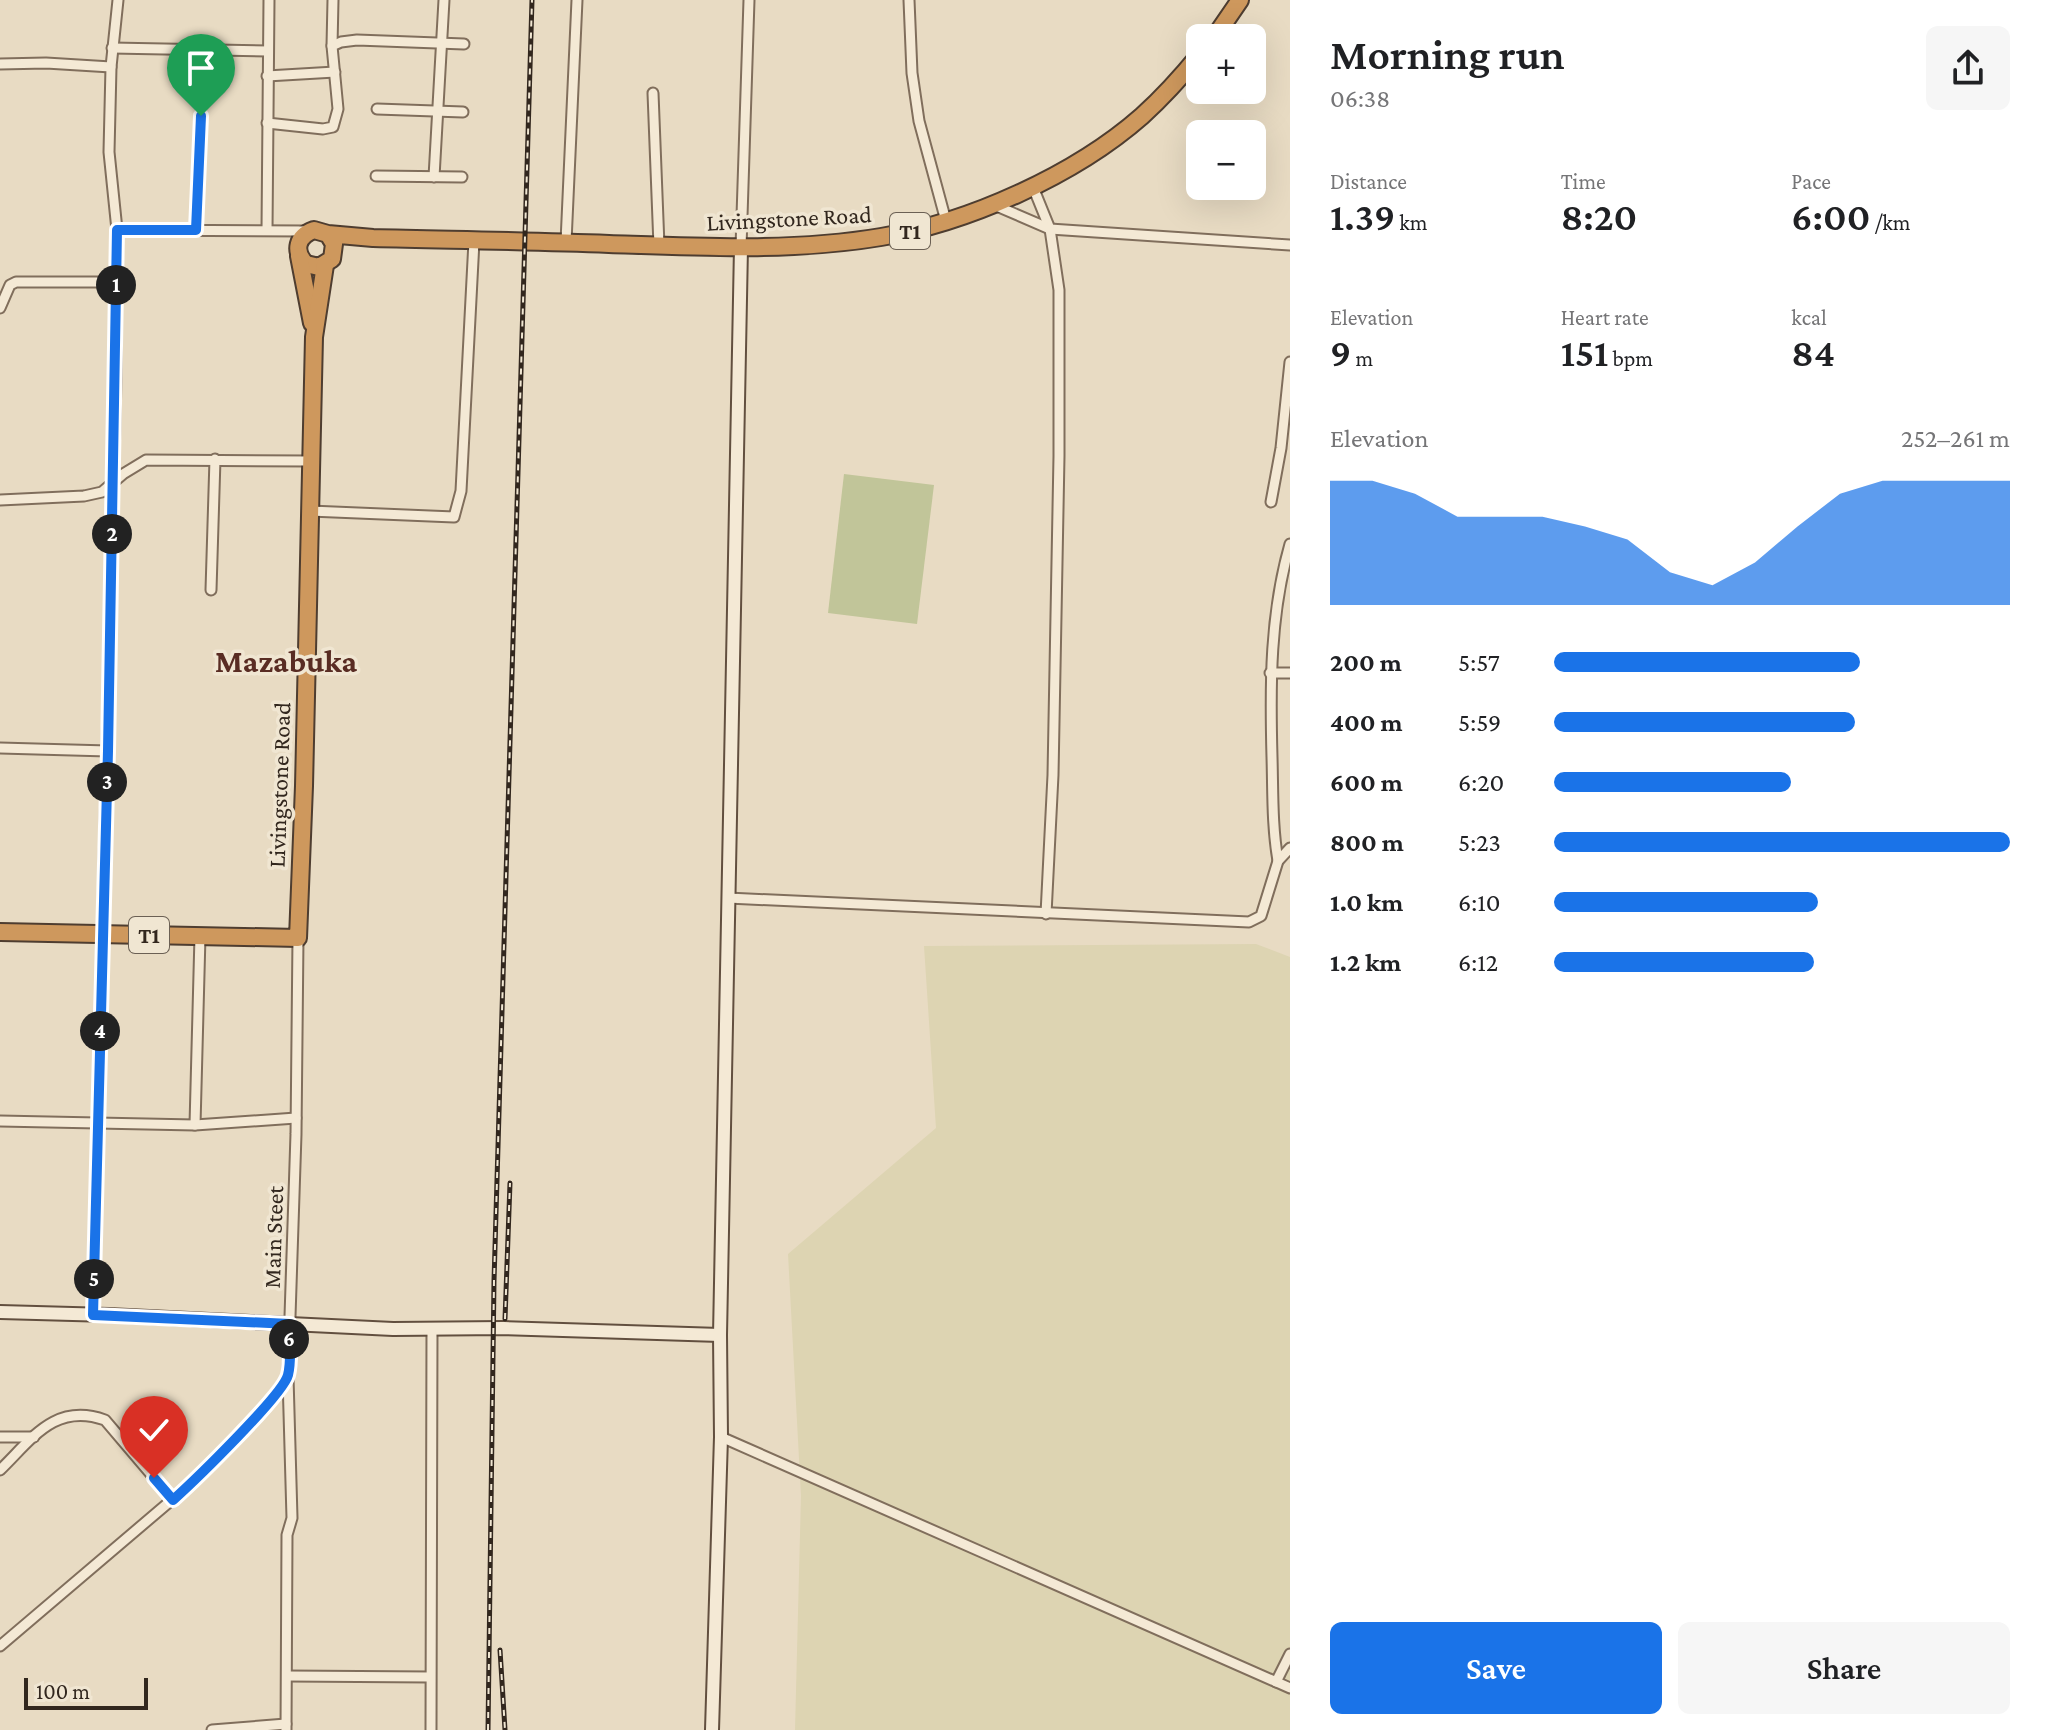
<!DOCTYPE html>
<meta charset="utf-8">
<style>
body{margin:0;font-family:"Crimson Pro",serif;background:#f6f6f6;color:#202124;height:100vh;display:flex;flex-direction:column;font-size:30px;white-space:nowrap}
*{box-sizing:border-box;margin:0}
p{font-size:26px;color:#757577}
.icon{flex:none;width:44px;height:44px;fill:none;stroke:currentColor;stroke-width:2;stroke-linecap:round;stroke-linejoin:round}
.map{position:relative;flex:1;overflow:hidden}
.drawer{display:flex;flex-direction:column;background:#fff;width:760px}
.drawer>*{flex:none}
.controls{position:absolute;left:1186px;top:24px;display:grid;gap:16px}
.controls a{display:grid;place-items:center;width:80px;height:80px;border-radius:12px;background:#fff;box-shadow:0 8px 32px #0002;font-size:40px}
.scale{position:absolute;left:24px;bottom:20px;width:124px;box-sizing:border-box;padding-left:8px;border:4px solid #32271e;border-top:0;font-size:22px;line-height:28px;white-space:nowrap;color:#32271e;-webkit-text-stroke:6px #f0e6d2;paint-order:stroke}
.pin{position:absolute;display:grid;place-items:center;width:68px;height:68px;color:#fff;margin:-82px -34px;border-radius:50% 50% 50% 0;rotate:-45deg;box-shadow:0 0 8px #0007}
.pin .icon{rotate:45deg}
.km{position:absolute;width:40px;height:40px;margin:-20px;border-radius:50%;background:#222;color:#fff;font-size:22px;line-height:40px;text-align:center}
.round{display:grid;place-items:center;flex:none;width:84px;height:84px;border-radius:12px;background:#f6f6f6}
.overview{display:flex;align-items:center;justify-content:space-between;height:136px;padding:0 40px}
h1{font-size:44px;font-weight:600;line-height:60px}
.stats{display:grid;grid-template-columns:repeat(3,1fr);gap:12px;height:136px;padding:8px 40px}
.stats div{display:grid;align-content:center}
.stats b{font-size:40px;font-weight:600}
.stats small{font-size:22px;font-weight:400}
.stats p{font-size:22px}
.chart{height:224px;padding:16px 40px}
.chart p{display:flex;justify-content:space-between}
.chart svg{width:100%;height:144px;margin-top:8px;fill:#1a73e8;opacity:.7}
.primary-button{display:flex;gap:16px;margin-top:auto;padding:16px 40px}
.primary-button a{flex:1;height:92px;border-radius:12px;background:#1a73e8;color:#fff;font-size:32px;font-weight:600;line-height:92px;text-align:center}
.primary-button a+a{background:#f6f6f6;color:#202124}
ul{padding:0 40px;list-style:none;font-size:26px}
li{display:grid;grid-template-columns:128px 96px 1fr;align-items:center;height:60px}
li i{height:20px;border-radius:10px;background:#1a73e8}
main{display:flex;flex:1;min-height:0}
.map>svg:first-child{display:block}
.farmland{fill:#ddd4b2}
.green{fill:#c1c599}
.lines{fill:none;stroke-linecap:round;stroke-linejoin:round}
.street-casing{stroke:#806e5c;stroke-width:13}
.secondary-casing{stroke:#624f3f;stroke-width:16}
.highway-casing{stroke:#4e3d30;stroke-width:20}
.street{stroke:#f4e9d5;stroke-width:9}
.secondary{stroke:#f4e9d5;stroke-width:12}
.highway{stroke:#ce985d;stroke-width:16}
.rail-casing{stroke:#32271e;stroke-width:5}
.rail{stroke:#f0e6d2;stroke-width:2;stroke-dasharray:6;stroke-linecap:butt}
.route-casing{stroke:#fff;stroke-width:16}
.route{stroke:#1a73e8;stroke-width:10}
.labels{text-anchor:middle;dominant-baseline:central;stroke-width:7;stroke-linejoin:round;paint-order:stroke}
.shield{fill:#f0e6d2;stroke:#6b6054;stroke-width:2}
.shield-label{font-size:22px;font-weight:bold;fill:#32271e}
.street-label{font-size:24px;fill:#32271e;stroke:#f0e6d2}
.district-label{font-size:32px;font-weight:bold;fill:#592c23;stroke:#f0e6d2}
</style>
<main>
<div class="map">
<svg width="1290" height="1730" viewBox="0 0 1290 1730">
<rect width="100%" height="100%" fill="#e8dbc3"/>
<polygon class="farmland" points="1256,944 1290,957 1290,1730 795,1730 801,1496 788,1254 936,1128 924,946"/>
<polygon class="green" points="844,474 934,485 917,624 828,613"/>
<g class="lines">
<g class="street-casing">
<g id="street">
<polyline points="909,0 912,73 919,121 946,221"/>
<polyline points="332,46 333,0"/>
<polyline points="112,48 268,51"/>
<polyline points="0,64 46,63 111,67"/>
<polyline points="267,76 335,72"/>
<polyline points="653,93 659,246"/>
<polyline points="377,109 463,112"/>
<polyline points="267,123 323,129 333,127 338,109 332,46 341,42 357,40 464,44"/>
<polyline points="376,176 462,177"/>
<polyline points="434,177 444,0"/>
<polyline points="1033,187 1050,229 1059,290 1059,456 1053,775 1046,914"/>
<polyline points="992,204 1050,229 1290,245"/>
<polyline points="117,230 309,231"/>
<polyline points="196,230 201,116"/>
<polyline points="267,230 269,0"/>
<polyline points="566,242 577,0"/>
<polyline points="741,247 749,0"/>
<polyline points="0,308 10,285 16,282 116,282"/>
<polyline points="0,500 84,496 102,492 123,474 146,460 311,461"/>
<polyline points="1271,502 1281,448 1290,362"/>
<polyline points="310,511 454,517 461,491 474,241"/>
<polyline points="211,590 215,459"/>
<polyline points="1270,673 1290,673"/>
<polyline points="0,748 108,751"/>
<path d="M1278 861C1272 826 1273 792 1272 757 1270 684 1270 614 1290 544"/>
<polyline points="728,898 1249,922 1261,916 1278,861 1290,848"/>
<polyline points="0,1121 195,1125 200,936"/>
<polyline points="195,1125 296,1118"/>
<polyline points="93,1315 116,380 117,230 109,152 111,67 118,0"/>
<polyline points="0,1437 34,1437"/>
<polyline points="721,1437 1290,1688"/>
<path d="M0 1470C32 1439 55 1402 105 1420L173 1500"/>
<polyline points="0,1646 194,1481 265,1407 288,1377"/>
<polyline points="287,1676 430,1677"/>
<polyline points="1276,1682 1290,1654"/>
<polyline points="212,1730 286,1724"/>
<polyline points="286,1730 287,1535 292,1518 288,1377 296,1134 298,938"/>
<polyline points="431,1730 432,1328"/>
</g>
</g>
<g class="secondary-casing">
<g id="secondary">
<polyline points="0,1312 109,1315 393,1329 504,1328 720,1335"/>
<polyline points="712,1730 721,1437 720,1335 741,247"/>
</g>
</g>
<g class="highway-casing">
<g id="highway">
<polyline points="1214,38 1240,0"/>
<path d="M328 234 334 244 332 259 319 267 306 264C293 251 297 236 314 230L328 234 373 238C452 240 530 241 609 244 699 247 792 252 881 237 968 223 1075 175 1142 116 1163 97 1182 76 1200 54"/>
<polyline points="299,256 312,323"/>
<polyline points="0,932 298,938 304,786 314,337 325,265"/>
</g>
</g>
<use href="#street" class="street"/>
<use href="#secondary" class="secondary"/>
<use href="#highway" class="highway"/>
<g class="rail-casing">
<g id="rail">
<polyline points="505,1319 510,1183"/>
<polyline points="500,1650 505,1730"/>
<polyline points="488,1730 494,1281 532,0"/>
</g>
</g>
<use href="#rail" class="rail"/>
</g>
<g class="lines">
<g class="route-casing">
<path id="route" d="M154 1478 173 1500C193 1482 283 1395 288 1375 292 1360 289 1340 290 1324L93 1315 108 751 117 230H196L201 116"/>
</g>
<use href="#route" class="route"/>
</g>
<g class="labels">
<g class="shield">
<rect x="890" y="213" width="40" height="36" rx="6"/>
<rect x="129" y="917" width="40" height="36" rx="6"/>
</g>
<g class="shield-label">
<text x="910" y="231">T1</text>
<text x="149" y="935">T1</text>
</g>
<g class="street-label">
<text transform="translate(789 218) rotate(-3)">Livingstone Road</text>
<text transform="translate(279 785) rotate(-88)">Livingstone Road</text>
<text transform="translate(273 1237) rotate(-88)">Main Steet</text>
</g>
<g class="district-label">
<text x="286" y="661">Mazabuka</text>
</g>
</g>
</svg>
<div class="controls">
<a>+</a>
<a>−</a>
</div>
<div class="scale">100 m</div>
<div class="pin" style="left:201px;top:116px;background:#1e9e55"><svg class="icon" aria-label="arrive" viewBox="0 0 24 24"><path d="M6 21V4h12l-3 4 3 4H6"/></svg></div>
<div class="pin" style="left:154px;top:1478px;background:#d93025"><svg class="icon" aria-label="check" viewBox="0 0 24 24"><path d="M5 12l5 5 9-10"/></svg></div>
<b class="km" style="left:116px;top:285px">1</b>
<b class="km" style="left:112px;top:534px">2</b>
<b class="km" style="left:107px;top:782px">3</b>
<b class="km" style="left:100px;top:1031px">4</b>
<b class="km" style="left:94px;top:1279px">5</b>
<b class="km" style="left:289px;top:1339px">6</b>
</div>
<section class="drawer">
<div class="overview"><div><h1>Morning run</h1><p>06:38</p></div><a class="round"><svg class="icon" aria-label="share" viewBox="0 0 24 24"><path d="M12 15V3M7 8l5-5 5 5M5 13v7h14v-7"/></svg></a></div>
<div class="stats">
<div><p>Distance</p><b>1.39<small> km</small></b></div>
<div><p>Time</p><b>8:20</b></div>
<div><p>Pace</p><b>6:00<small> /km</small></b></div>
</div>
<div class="stats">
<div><p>Elevation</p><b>9<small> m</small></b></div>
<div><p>Heart rate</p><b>151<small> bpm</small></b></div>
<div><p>kcal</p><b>84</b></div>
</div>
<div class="chart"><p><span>Elevation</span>252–261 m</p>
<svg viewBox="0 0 160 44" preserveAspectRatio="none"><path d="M0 44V6L10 6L20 10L30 17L40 17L50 17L60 20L70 24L80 34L90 38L100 31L110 20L120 10L130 6L140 6L150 6L160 6V44z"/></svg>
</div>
<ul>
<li><b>200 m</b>5:57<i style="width:67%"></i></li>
<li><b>400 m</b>5:59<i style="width:66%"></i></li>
<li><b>600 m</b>6:20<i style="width:52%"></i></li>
<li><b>800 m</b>5:23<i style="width:100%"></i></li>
<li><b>1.0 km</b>6:10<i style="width:58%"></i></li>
<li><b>1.2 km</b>6:12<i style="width:57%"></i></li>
</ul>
<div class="primary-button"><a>Save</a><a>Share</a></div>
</section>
</main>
